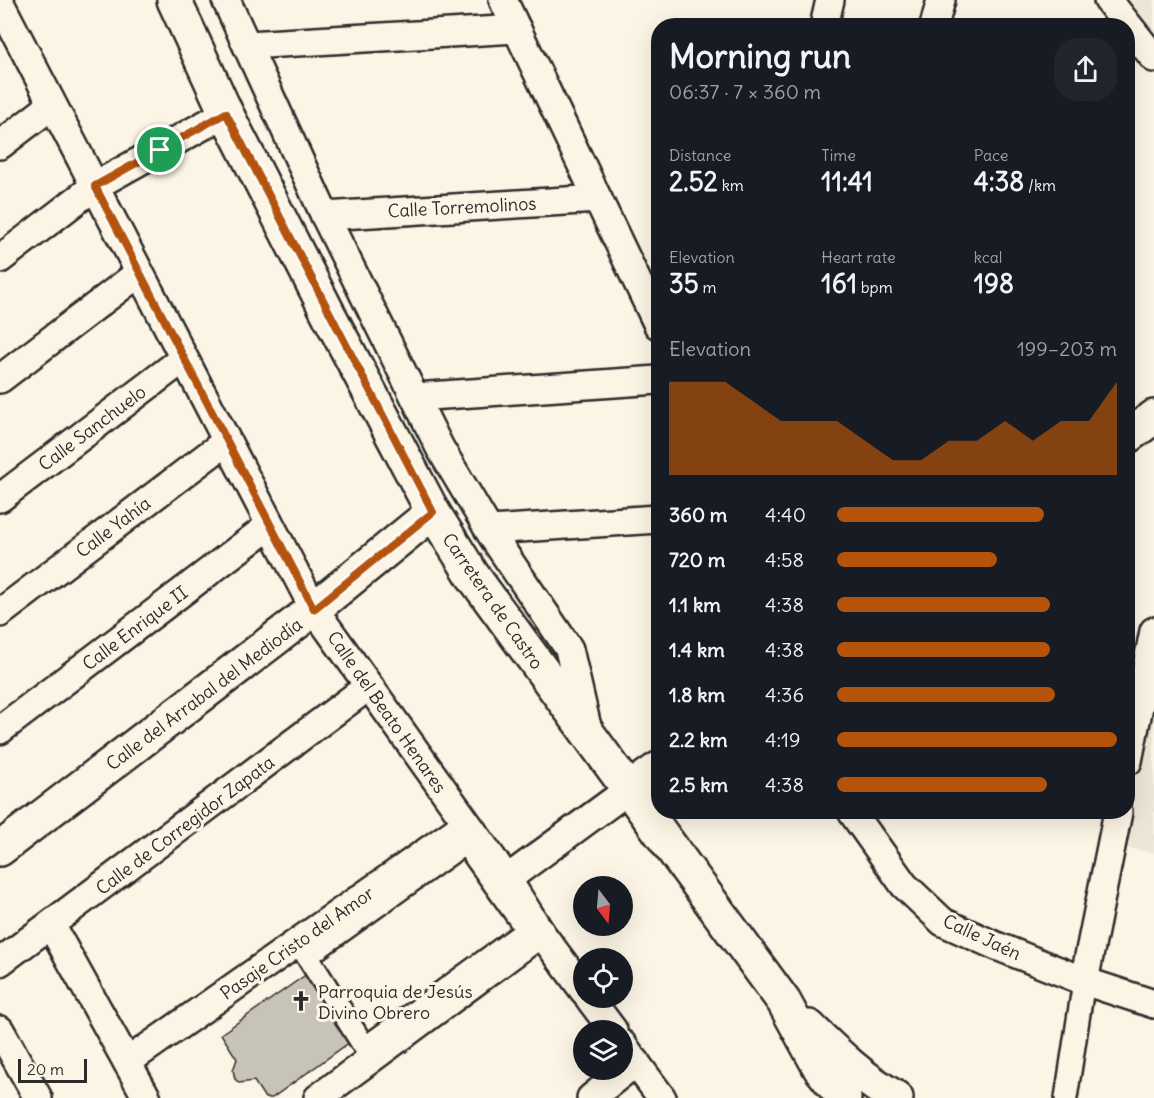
<!DOCTYPE html>
<meta charset="utf-8">
<style>
body{margin:0;font-family:Delius,sans-serif;background:#20242c;color:#f1f3f6;height:100vh;display:flex;flex-direction:column;font-size:22px;white-space:nowrap}
*{box-sizing:border-box;margin:0}
p{font-size:20px;color:#9ea1a6}
.icon{flex:none;width:33px;height:33px;fill:none;stroke:currentColor;stroke-width:2;stroke-linecap:round;stroke-linejoin:round}
.map{position:relative;flex:1;overflow:hidden}
.panel{position:absolute;left:651px;top:18px;width:484px;height:801px;display:flex;flex-direction:column;background:#171b24;border-radius:24px;box-shadow:0 6px 24px #0002}
.panel>*{flex:none}
.needle{width:39px;rotate:164deg}
.buttons{position:absolute;left:573px;top:876px;display:grid;gap:12px}
.buttons a{display:grid;place-items:center;width:60px;height:60px;border-radius:50%;background:#171b24;box-shadow:0 6px 24px #0002;font-size:30px}
.scale{position:absolute;left:18px;bottom:15px;width:69px;box-sizing:border-box;padding-left:6px;border:3px solid #2b2b2b;border-top:0;font-size:16px;line-height:21px;white-space:nowrap;color:#2b2b2b;-webkit-text-stroke:4px #fcf5e5;paint-order:stroke}
.pin{position:absolute;display:grid;place-items:center;width:51px;height:51px;color:#fff;margin:-26px;border:3px solid #fff;border-radius:50%;box-shadow:0 2px 6px #0007}
.round{display:grid;place-items:center;flex:none;width:63px;height:63px;border-radius:24px;background:#20242c}
.overview{display:flex;align-items:center;justify-content:space-between;height:102px;padding:0 18px}
h1{font-size:33px;font-weight:800;line-height:45px}
.stats{display:grid;grid-template-columns:repeat(3,1fr);gap:9px;height:102px;padding:6px 18px}
.stats div{display:grid;align-content:center}
.stats b{font-size:26px;font-weight:800}
.stats small{font-size:16px;font-weight:400}
.stats p{font-size:16px}
.chart{height:168px;padding:12px 18px}
.chart p{display:flex;justify-content:space-between}
.chart svg{width:100%;height:108px;margin-top:6px;fill:#b45309;opacity:.7}
ul{padding:0 18px;list-style:none;font-size:20px}
li{display:grid;grid-template-columns:96px 72px 1fr;align-items:center;height:45px}
li i{height:15px;border-radius:8px;background:#b45309}
.map>svg:first-child{display:block}
.built{fill:#ece6d7}
.building{fill:#c8c3b7;stroke:#2b2b2b;stroke-width:1.5}
.lines{fill:none;stroke-linecap:round;stroke-linejoin:round}
.pedestrian-casing{stroke:#2b2b2b;stroke-width:26}
.minor-casing{stroke:#2b2b2b;stroke-width:32}
.tertiary-casing{stroke:#2b2b2b;stroke-width:38}
.primary-casing{stroke:#2b2b2b;stroke-width:38}
.pedestrian{stroke:#fcf5e5;stroke-width:21}
.minor{stroke:#fcf5e5;stroke-width:27}
.tertiary{stroke:#fcf5e5;stroke-width:33}
.primary{stroke:#fcf5e5;stroke-width:33}
.route-casing{stroke:#fff;stroke-width:12}
.route{stroke:#b45309;stroke-width:8}
.labels{text-anchor:middle;dominant-baseline:central;stroke-width:6;stroke-linejoin:round;paint-order:stroke}
.street-label{font-size:18px;fill:#2b2b2b;stroke:#fcf5e5}
.poi-label{font-size:18px;fill:#2b2b2b;stroke:#fcf5e5;text-anchor:start}
</style>
<div class="map">
<svg width="1154" height="1098" viewBox="0 0 1154 1098">
<rect width="100%" height="100%" fill="#fcf5e5"/>
<filter id="ink" filterUnits="userSpaceOnUse"><feTurbulence type="fractalNoise" baseFrequency=".0167" numOctaves="2"/><feDisplacementMap in="SourceGraphic" scale="12" xChannelSelector="R" yChannelSelector="G"/><feConvolveMatrix kernelMatrix="1 2 1 2 8 2 1 2 1" color-interpolation-filters="sRGB"/></filter>
<g filter="url(#ink)">
<g class="built">
<polygon points="1124,0 1154,0 1154,37"/>
<polygon points="1154,657 1154,853 1117,846 1128,812 1128,789"/>
</g>
<polygon class="building" points="314,969 357,1037 272,1098 265,1098 254,1081 239,1083 235,1079 233,1070 237,1059 221,1034"/>
<g class="lines">
<g class="pedestrian-casing">
<g id="pedestrian">
<polygon points="465,843 527,930 365,1048 307,956"/>
<polyline points="1066,1098 1084,981"/>
</g>
</g>
<g class="minor-casing">
<g id="minor">
<polyline points="226,0 325,216 440,448 493,537 569,649 588,731"/>
<polyline points="503,0 658,325"/>
<polyline points="1108,0 1154,58"/>
<polyline points="0,3 314,609 507,879 541,933 584,991"/>
<polyline points="824,26 830,0"/>
<polyline points="934,26 941,0"/>
<polyline points="247,45 517,29"/>
<polyline points="0,145 52,105"/>
<polyline points="325,216 598,199"/>
<polyline points="0,259 95,186 226,113"/>
<polyline points="0,379 139,273"/>
<polyline points="415,397 658,380"/>
<polyline points="0,498 183,359"/>
<polyline points="489,530 658,519"/>
<polyline points="0,613 227,441"/>
<polyline points="0,730 269,526"/>
<polyline points="1128,761 1154,631"/>
<polyline points="852,812 904,885 943,922 994,945 1084,981 1154,1004"/>
<polyline points="507,879 628,790"/>
<polyline points="51,925 147,1098"/>
<polyline points="0,962 369,686"/>
<polyline points="1084,981 1118,812"/>
<polyline points="589,998 613,1030"/>
<polyline points="0,1030 38,1098"/>
<polyline points="622,1044 662,1098"/>
<polyline points="127,1062 466,824"/>
<polyline points="318,1098 541,933"/>
<polyline points="591,1098 636,1062"/>
</g>
</g>
<g class="tertiary-casing">
<g id="tertiary">
<polyline points="1128,436 1154,417"/>
<polyline points="628,790 658,769"/>
<polyline points="0,849 314,609 433,512"/>
</g>
</g>
<g class="primary-casing">
<g id="primary">
<polyline points="174,0 226,113 330,317 433,512 473,576 784,1002 820,1068 844,1098"/>
<path d="M809 1027C836 1054 863 1079 896 1098"/>
</g>
</g>
<use href="#pedestrian" class="pedestrian"/>
<use href="#minor" class="minor"/>
<use href="#tertiary" class="tertiary"/>
<use href="#primary" class="primary"/>
</g>
</g>
<g class="lines" filter="url(#ink)">
<g class="route-casing">
<polygon id="route" points="226,113 433,512 314,609 95,186"/>
</g>
<use href="#route" class="route"/>
</g>
<defs>
<g id="church-bare" transform="scale(1.62)"><path d="M-1.2-6h2.4v3.5h3.3v2.4h-3.3V6h-2.4V-.1h-3.3v-2.4h3.3Z" fill="#2b2b2b" stroke="#fcf5e5" stroke-width="2.5" paint-order="stroke"/></g>
</defs>
<g fill-rule="evenodd">
<use href="#church-bare" x="301" y="1001"/>
</g>
<g class="labels">
<g class="street-label">
<text transform="translate(462 207) rotate(-3)">Calle Torremolinos</text>
<text transform="translate(92 428) rotate(-37)">Calle Sanchuelo</text>
<text transform="translate(113 527) rotate(-37)">Calle Yahía</text>
<text transform="translate(493 601) rotate(55)">Carretera de Castro</text>
<text transform="translate(135 628) rotate(-37)">Calle Enrique II</text>
<text transform="translate(204 694) rotate(-37)">Calle del Arrabal del Mediodía</text>
<text transform="translate(387 712) rotate(55)">Calle del Beato Henares</text>
<text transform="translate(185 825) rotate(-37)">Calle de Corregidor Zapata</text>
<text transform="translate(982 937) rotate(25)">Calle Jaén</text>
<text transform="translate(297 943) rotate(-35)">Pasaje Cristo del Amor</text>
</g>
<g class="poi-label">
<text x="318" y="991">Parroquia de Jesús<tspan x="318" dy="21">Divino Obrero</tspan></text>
</g>
</g>
</svg>
<div class="buttons">
<a><svg class="needle" viewBox="-14 -14 28 28"><path d="M0-13l5 13h-10z" fill="#e53935"/><path d="M0 13l5-13h-10z" fill="#9ea1a6"/></svg></a>
<a><svg class="icon" aria-label="locate" viewBox="0 0 24 24"><circle cx="12" cy="12" r="6"/><path d="M12 2v4M12 18v4M2 12h4M18 12h4"/></svg></a>
<a><svg class="icon" aria-label="layers" viewBox="0 0 24 24"><path d="M12 4l9 5-9 5-9-5zM3 14l9 5 9-5"/></svg></a>
</div>
<div class="scale">20 m</div>
<div class="pin" style="left:160px;top:150px;background:#1e9e55"><svg class="icon" aria-label="arrive" viewBox="0 0 24 24"><path d="M6 21V4h12l-3 4 3 4H6"/></svg></div>
<section class="panel">
<div class="overview"><div><h1>Morning run</h1><p>06:37 · 7 × 360 m</p></div><a class="round"><svg class="icon" aria-label="share" viewBox="0 0 24 24"><path d="M12 15V3M7 8l5-5 5 5M5 13v7h14v-7"/></svg></a></div>
<div class="stats">
<div><p>Distance</p><b>2.52<small> km</small></b></div>
<div><p>Time</p><b>11:41</b></div>
<div><p>Pace</p><b>4:38<small> /km</small></b></div>
</div>
<div class="stats">
<div><p>Elevation</p><b>35<small> m</small></b></div>
<div><p>Heart rate</p><b>161<small> bpm</small></b></div>
<div><p>kcal</p><b>198</b></div>
</div>
<div class="chart"><p><span>Elevation</span>199–203 m</p>
<svg viewBox="0 0 160 44" preserveAspectRatio="none"><path d="M0 44V6L10 6L20 6L30 14L40 22L50 22L60 22L70 30L80 38L90 38L100 30L110 30L120 22L130 30L140 22L150 22L160 6V44z"/></svg>
</div>
<ul>
<li><b>360 m</b>4:40<i style="width:74%"></i></li>
<li><b>720 m</b>4:58<i style="width:57%"></i></li>
<li><b>1.1 km</b>4:38<i style="width:76%"></i></li>
<li><b>1.4 km</b>4:38<i style="width:76%"></i></li>
<li><b>1.8 km</b>4:36<i style="width:78%"></i></li>
<li><b>2.2 km</b>4:19<i style="width:100%"></i></li>
<li><b>2.5 km</b>4:38<i style="width:75%"></i></li>
</ul>
</section>
</div>
